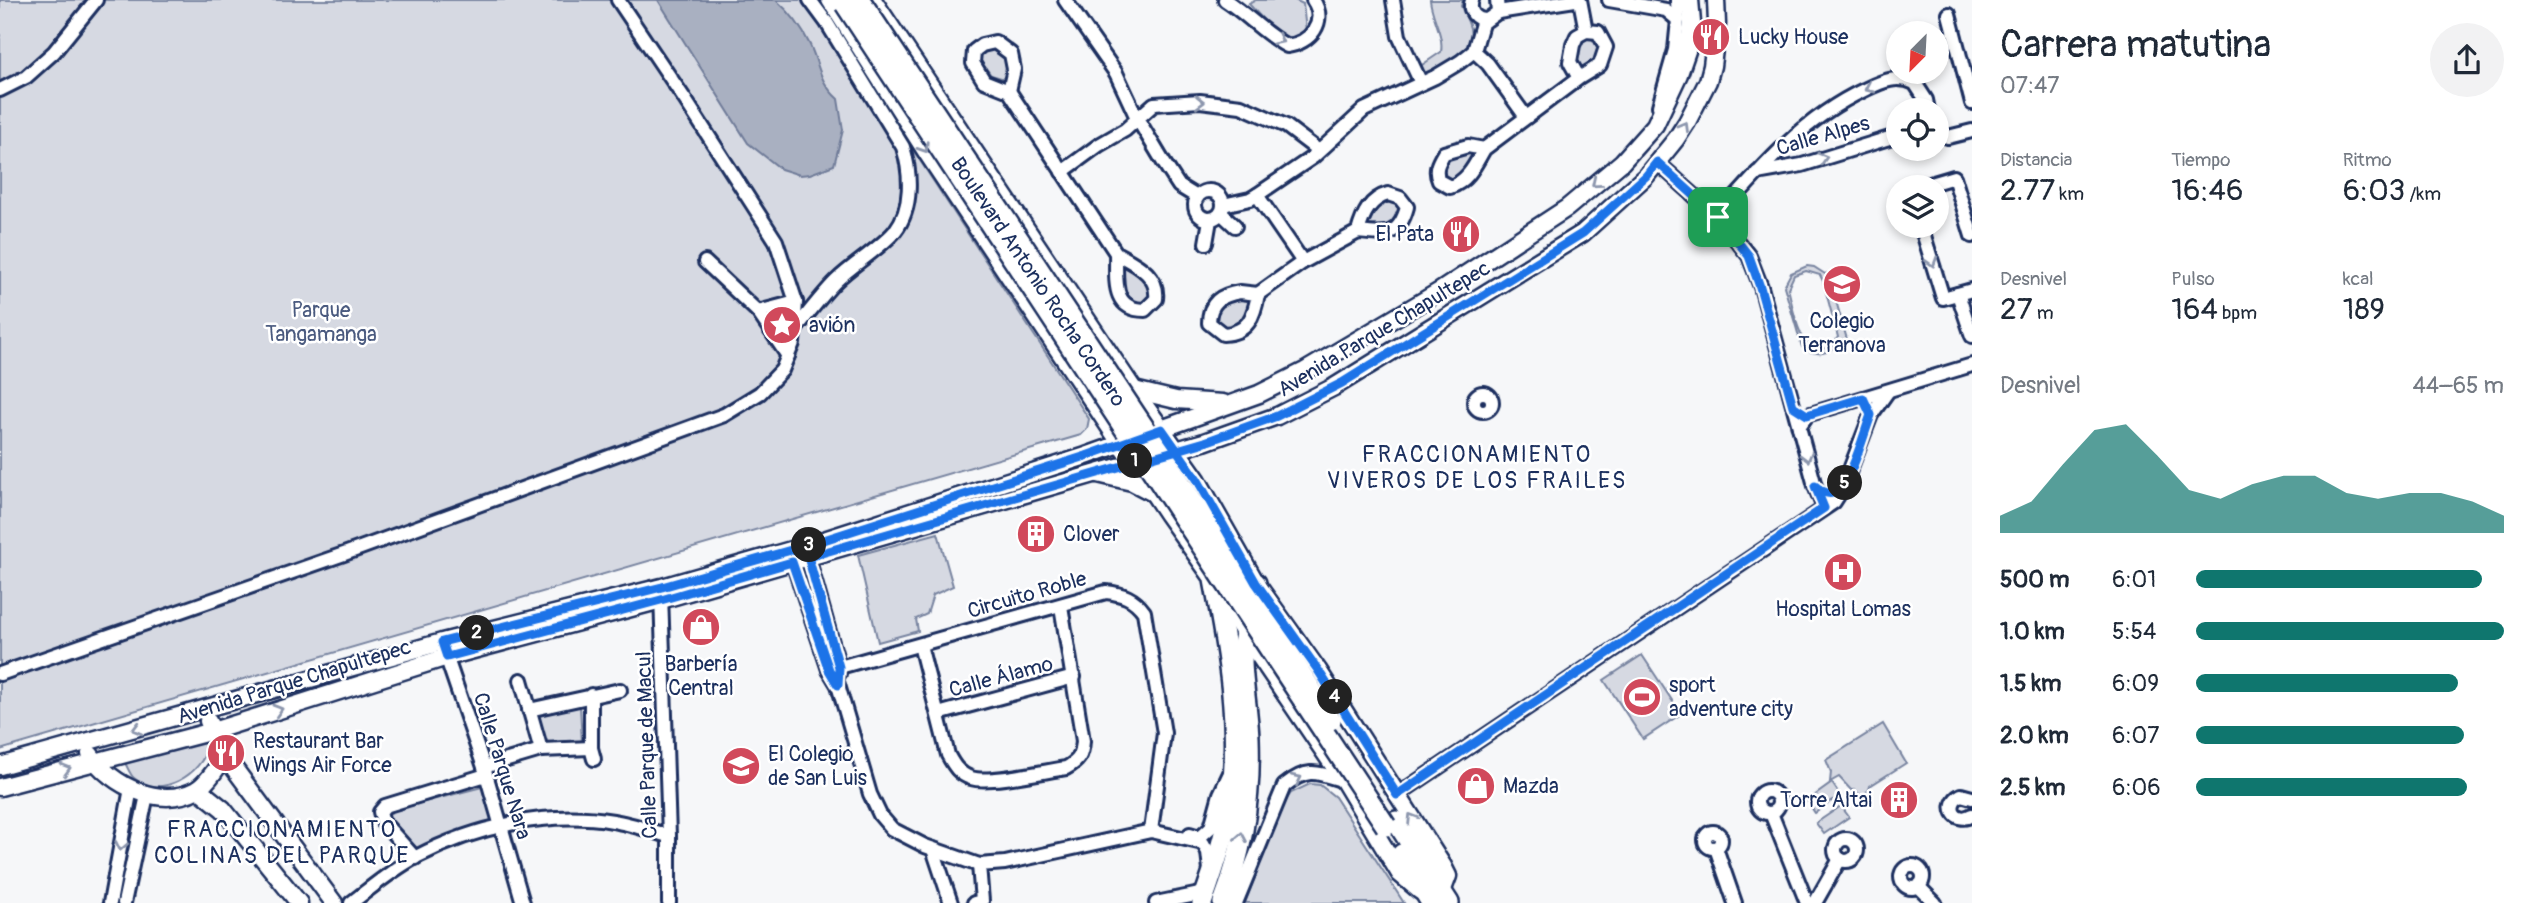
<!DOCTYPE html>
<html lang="es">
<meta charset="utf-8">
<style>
body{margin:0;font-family:Pangolin,sans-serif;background:#f2f2f3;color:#1f2937;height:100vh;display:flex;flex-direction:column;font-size:26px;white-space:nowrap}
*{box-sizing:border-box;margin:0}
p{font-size:23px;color:#747a83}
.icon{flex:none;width:38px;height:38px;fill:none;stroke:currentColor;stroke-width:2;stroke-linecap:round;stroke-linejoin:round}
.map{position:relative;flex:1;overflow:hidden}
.panel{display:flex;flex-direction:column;background:#fff;width:560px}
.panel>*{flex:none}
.needle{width:46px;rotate:204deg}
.tools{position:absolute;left:1886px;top:21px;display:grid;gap:14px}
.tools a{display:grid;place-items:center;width:63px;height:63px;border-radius:50%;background:#fff;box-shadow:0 4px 10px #0003;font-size:35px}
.pin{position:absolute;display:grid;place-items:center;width:60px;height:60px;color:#fff;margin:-30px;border-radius:14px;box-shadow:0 4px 10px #0006}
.km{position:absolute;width:35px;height:35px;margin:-18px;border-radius:50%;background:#222;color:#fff;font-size:19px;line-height:35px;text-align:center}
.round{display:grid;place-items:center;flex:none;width:74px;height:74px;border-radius:37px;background:#f2f2f3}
.overview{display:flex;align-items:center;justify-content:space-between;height:119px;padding:0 28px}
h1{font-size:38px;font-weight:600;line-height:52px}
.stats{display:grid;grid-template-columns:repeat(3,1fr);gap:10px;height:119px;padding:7px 28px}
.stats div{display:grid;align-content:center}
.stats b{font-size:30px;font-weight:600}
.stats small{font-size:19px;font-weight:400}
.stats p{font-size:19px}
.chart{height:196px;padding:14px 28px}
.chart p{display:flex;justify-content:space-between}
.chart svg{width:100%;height:126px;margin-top:7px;fill:#0f766e;opacity:.7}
ul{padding:0 28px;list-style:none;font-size:23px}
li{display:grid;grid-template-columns:112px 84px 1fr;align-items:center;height:52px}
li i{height:18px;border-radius:9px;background:#0f766e}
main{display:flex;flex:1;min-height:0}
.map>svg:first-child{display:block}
.green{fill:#d6d9e2;stroke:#7884a0;stroke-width:2;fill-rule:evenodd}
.water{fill:#a9b0c1;stroke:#707c99;stroke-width:2}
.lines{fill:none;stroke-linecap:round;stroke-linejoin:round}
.minor-casing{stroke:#1b2f5e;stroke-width:18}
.major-casing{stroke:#1b2f5e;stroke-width:21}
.highway-casing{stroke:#1b2f5e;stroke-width:24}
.minor{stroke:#fff;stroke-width:12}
.major{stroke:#fff;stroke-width:16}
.highway{stroke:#fff;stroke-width:19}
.highway-bridge-casing{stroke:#1b2f5e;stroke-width:24;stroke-linecap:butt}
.highway-bridge{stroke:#fff;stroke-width:19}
.oneway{stroke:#8d97ae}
.route-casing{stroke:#fff;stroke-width:14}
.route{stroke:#1a73e8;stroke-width:9}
.labels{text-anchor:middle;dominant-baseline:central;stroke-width:5;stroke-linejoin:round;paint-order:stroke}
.poi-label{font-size:21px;fill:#1b2f5e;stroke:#fff;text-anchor:start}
.street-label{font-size:21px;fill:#1b2f5e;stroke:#fff}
.park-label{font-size:21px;fill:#4a5a7f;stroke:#fff}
.neighbourhood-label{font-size:23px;letter-spacing:2px;fill:#1b2f5e;stroke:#fff}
</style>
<main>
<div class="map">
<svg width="1972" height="903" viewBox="0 0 1972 903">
<rect width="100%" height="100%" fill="#f6f7f9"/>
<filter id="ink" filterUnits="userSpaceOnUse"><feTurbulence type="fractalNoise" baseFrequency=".0143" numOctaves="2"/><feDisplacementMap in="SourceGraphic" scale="14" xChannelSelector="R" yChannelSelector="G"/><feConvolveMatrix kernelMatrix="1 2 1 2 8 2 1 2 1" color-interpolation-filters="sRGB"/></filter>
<g filter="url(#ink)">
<g class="green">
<polygon points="0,0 815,0 1089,419 1087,429 1081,435 0,750"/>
<polygon points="1256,0 1295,0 1303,4 1306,31 1295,37 1279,37 1249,4"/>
<path d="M1430 0H1463L1461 6C1464 13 1468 21 1470 28 1476 55 1439 67 1421 76L1416 69 1441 52C1444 35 1432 18 1430 0Z"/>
<path d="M1590 37 1600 47 1594 63 1579 72C1576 59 1575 50 1582 38Z"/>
<polygon points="993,45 1008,56 1005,79 991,75 980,60 980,52"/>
<path d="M1460 152H1476C1469 167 1465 178 1447 181L1442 176 1445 156Z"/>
<polygon points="1388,195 1405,208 1395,229 1359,231 1363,219"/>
<path d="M1807 266 1814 267 1825 274 1828 273 1848 343 1841 346 1839 341C1830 355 1816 357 1802 347L1784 286 1791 273ZM1806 271 1820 275 1823 281 1838 337C1834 344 1829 349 1820 349 1798 350 1793 306 1788 288L1794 275Z"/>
<path d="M1123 267C1139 273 1154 280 1149 299 1139 305 1134 303 1125 297L1120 276Z"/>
<polygon points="1225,296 1256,296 1243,326 1224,330 1219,325 1216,313"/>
<polygon points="938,533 953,586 933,595 927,614 916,619 918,631 878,642 858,555"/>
<polygon points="1642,655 1681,714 1643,739 1604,680"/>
<polygon points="580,705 582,744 540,744 532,715"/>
<polygon points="1883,724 1906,763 1870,786 1869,790 1861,796 1855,790 1851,790 1839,777 1830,782 1831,772 1826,760"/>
<path d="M203 737 208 744C204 775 158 800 134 778 130 775 128 768 125 763L128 759Z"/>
<polygon points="1832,783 1840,795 1815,813 1807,801"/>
<polygon points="1310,784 1320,785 1335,797 1404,903 1245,903 1283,805 1291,793"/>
<polygon points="482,787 493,825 415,854 382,813"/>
<polygon points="1841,806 1849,817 1824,834 1816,823"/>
</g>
<path class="water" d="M658 0H776C790 12 802 28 810 45 820 67 819 82 838 99L843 130 834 165 810 174 800 175 781 169 748 143Z"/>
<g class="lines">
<g class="minor-casing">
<g id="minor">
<polyline points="1065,0 1116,73 1137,118 1164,163 1179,186 1197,197"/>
<path d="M1225 0C1247 14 1264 34 1287 46 1310 43 1328 22 1313 0"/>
<polyline points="1393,0 1399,36 1421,83"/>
<path d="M1472 0C1468 11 1475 20 1487 20L1498 12 1497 0"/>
<polyline points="1580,0 1586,31"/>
<polyline points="1609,0 1666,10 1678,20"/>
<polyline points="1498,12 1575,0"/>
<polyline points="1949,14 1972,103"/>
<polygon points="995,42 1011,54 1014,69 1009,91 984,81 973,63 974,51 982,45"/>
<polyline points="1474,51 1488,64 1526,117"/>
<polyline points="0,90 26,77 54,52 96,0"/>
<path d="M1009 91 1116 253C1135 264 1159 274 1156 299L1145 310C1110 310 1117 277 1116 253"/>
<polyline points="1659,106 1675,50 1678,20 1677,0"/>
<polyline points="1937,133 1948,137 1972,131"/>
<path d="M1484 149 1468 146 1444 153C1438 163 1434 170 1439 181L1450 187C1468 181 1475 165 1484 149L1579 78 1600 65 1606 47 1598 32 1586 31 1577 36 1573 45 1570 62 1579 78"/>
<polyline points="1657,162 1718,217 1749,256 1761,287 1815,486 1824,508"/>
<polyline points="1062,172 1099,145 1125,130 1154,104 1200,101 1241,106 1286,126 1319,151"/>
<polyline points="1757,173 1802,165 1899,135"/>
<polyline points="1920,187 1954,177 1972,236"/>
<circle cx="1209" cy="205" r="14"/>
<path d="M1388 194 1400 198 1407 207C1399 237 1386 235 1358 232 1363 214 1370 199 1388 194Z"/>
<polyline points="1257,195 1303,262"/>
<polyline points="1223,205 1250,199 1257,195 1313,157 1364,110 1435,77 1460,62 1474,51 1483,20"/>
<polyline points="1221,213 1235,226"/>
<path d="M1718 217C1761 168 1804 118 1864 90 1881 82 1896 74 1915 83L1926 100 1928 110"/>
<polyline points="1921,226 1943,298 1972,290"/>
<polyline points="1206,243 1210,220"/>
<polyline points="705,262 758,312 788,356"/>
<path d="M1240 292 1258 294C1254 317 1248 333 1223 334L1209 323C1209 302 1221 295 1240 292Z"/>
<polyline points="1258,294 1303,262 1358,232"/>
<polyline points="1958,294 1972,336"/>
<polyline points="758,312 796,302"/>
<path d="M794 331C808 314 821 296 836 281 853 264 881 248 895 231 913 208 911 173 903 147L827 23 810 0"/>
<circle cx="1483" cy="402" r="9"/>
<polyline points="1799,427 1807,415 1972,365"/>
<polyline points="806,550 839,667 839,674"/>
<polyline points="790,554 829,670 838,685 870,794 880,815 892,829 925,846 979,865 1005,863 1151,831 1203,843 1208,852 1210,870"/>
<polyline points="661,594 669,836 669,903"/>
<path d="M920 645 948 755C954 766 959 774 971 778 989 784 1045 771 1066 768 1079 761 1082 755 1083 741L1061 606"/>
<polyline points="444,650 484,767 523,903"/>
<path d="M829 670 1106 592C1123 594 1134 598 1144 612L1164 733 1151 831"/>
<polyline points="0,674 344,554 724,415 760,393 782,370 793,343 796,302 776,241 686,101 618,0"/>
<polyline points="521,680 541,750"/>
<polyline points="591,695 591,748 594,759"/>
<polyline points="529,710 620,690"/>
<polyline points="938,714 1074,677"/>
<polyline points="484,767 541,750 591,748"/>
<circle cx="1768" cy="802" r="11"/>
<polyline points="1397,795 1834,502 1843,488 1871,415 1888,391"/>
<path d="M1972 798 1961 795C1944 804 1955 825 1972 815"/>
<polyline points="1771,813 1807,903"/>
<circle cx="1713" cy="840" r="8"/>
<polyline points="1190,834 1200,837 1211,827 1220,794 1229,775"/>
<circle cx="1846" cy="850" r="11"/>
<polyline points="1716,848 1735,903"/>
<polyline points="933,849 951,903"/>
<polyline points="415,858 383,822 380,812 385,806 486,775"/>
<circle cx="1912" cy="877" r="11"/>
<polyline points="1918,886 1935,903"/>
<polyline points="110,903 131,788"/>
<polyline points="124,903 147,795"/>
<path d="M351 903C372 887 393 869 416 857 474 827 547 810 613 821 632 824 651 831 669 836"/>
<polyline points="974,903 982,901 979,865"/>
<polyline points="1156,903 1205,893"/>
<path d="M1236 903 1284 786C1308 767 1316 772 1344 781"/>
<polyline points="1815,903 1840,859"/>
</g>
</g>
<g class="major-casing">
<g id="major">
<polyline points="830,0 927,153 1168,515 1214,580 1245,635 1344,781 1400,874 1420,891"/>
<polyline points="873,0 1134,390 1197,479 1256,583 1318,670 1443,866 1448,876 1442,892"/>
<polyline points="1134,390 1176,400 1223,403"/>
<polyline points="1098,474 1132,482 1153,493"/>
<polyline points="208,721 225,756 334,903"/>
<path d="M90 754C111 786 160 809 196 790 208 783 217 767 225 756"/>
<polyline points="0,766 442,642 662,587 805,546 1086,456 1259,394 1305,371 1440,291 1567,208 1622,162 1655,125 1679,74 1688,48 1692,23 1690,0"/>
<polyline points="0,787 213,731 447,657 661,600 1204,442 1277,416 1334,387 1583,233 1646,176 1676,139 1687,122 1708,81 1712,66 1717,24 1716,0"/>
<polyline points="198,789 223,809 299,903"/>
</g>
</g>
<g class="highway-casing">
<g id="highway">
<polyline points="1396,821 1449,903"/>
<polyline points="1402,854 1431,903"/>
<path d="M1202 903C1214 870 1226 834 1231 799 1241 725 1228 652 1214 580"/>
<path d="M1223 903C1243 851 1251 793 1249 738 1248 713 1243 688 1242 663 1242 636 1251 609 1256 583"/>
</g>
</g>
<use href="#minor" class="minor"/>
<use href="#major" class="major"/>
<use href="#highway" class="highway"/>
<g class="highway-bridge-casing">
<g id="highway-bridge">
<polyline points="860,0 1185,489 1331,720"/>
<polyline points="845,4 1386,826"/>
</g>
</g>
<use href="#highway-bridge" class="highway-bridge"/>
</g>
<defs><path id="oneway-chevron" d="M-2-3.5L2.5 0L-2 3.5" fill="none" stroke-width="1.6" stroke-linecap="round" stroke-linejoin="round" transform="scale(1.75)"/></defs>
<g class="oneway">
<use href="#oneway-chevron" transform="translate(1279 40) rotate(27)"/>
<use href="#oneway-chevron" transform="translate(1869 88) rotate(155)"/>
<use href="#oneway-chevron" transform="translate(1200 102) rotate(1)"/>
<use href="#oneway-chevron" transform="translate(1684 126) rotate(-60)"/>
<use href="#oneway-chevron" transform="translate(924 148) rotate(57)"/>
<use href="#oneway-chevron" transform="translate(1823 158) rotate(-17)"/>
<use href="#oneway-chevron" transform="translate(1596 183) rotate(140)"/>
<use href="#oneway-chevron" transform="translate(1932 262) rotate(73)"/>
<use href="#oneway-chevron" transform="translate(1807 457) rotate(75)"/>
<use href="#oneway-chevron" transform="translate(278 710) rotate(-17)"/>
<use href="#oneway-chevron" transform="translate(137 729) rotate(165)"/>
<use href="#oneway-chevron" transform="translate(66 769) rotate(-16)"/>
<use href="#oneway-chevron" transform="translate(1297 779) rotate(-26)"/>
<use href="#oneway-chevron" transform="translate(1412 818) rotate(-122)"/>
<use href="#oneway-chevron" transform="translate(1241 837) rotate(-80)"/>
<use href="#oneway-chevron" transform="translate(121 846) rotate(101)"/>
</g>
</g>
<g class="lines" filter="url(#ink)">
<g class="route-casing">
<path id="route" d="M1718 217 1657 162 1646 176 1583 233 1342 383 1277 416 1205 442 808 557 805 546 662 587 442 642 447 657 661 600 792 562 829 670 838 685 839 667 805 546 1086 456 1162 429 1197 479 1256 583 1318 670 1397 795 1824 508 1815 486C1821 491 1828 496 1835 492 1851 484 1864 433 1871 415L1863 398 1807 415 1793 406 1760 287 1749 256 1718 217"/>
</g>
<use href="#route" class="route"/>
</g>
<defs>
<g id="restaurant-disc" transform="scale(2.0125)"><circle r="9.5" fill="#d1495b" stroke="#fff"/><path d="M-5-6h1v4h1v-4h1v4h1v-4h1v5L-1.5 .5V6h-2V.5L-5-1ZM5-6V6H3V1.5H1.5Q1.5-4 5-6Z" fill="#fff"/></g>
<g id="school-disc" transform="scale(2.0125)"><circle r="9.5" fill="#d1495b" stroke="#fff"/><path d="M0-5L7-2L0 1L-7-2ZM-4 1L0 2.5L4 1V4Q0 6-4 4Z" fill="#fff"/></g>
<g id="sight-disc" transform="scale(2.0125)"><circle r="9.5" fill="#d1495b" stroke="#fff"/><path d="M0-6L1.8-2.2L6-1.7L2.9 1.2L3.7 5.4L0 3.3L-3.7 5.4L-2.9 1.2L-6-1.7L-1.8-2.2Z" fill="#fff"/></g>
<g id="building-disc" transform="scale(2.0125)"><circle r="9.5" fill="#d1495b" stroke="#fff"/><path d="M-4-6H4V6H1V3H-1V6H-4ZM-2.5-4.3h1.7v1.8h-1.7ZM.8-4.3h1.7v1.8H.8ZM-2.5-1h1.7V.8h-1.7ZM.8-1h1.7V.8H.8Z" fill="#fff"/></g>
<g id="hospital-disc" transform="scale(2.0125)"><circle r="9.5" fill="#d1495b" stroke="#fff"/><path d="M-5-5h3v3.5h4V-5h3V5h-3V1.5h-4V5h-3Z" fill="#fff"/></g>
<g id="shop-disc" transform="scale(2.0125)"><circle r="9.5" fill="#d1495b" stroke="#fff"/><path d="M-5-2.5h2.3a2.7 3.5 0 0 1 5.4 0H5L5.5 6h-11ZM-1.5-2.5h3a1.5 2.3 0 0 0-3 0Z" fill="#fff"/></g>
<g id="stadium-disc" transform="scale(2.0125)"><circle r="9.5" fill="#d1495b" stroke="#fff"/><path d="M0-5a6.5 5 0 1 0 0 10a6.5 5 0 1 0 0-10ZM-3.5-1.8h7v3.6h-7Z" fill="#fff"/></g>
<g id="university-disc" transform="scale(2.0125)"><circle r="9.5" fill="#d1495b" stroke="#fff"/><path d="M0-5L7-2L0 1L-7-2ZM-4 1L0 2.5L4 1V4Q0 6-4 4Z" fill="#fff"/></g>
</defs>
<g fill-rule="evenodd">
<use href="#restaurant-disc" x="1711" y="37"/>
<use href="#restaurant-disc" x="1461" y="234"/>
<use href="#school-disc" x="1842" y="284"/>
<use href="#sight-disc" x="782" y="325"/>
<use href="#building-disc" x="1036" y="534"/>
<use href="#hospital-disc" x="1843" y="572"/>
<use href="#shop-disc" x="701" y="627"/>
<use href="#stadium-disc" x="1642" y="697"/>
<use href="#restaurant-disc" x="226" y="753"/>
<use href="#university-disc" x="741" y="766"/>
<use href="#shop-disc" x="1476" y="786"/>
<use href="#building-disc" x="1899" y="800"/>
</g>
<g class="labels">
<g class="poi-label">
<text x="1738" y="37">Lucky House</text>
<text x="1434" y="234" text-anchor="end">El Pata</text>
<text x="1842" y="321" text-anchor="middle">Colegio<tspan x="1842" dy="24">Terranova</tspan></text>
<text x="809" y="325">avión</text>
<text x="1063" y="534">Clover</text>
<text x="1843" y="609" text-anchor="middle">Hospital Lomas</text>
<text x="701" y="664" text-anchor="middle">Barbería<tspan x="701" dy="24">Central</tspan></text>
<text x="1669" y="685">sport<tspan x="1669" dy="24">adventure city</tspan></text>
<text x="253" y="741">Restaurant Bar<tspan x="253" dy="24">Wings Air Force</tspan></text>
<text x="768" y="754">El Colegio<tspan x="768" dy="24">de San Luis</tspan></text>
<text x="1503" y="786">Mazda</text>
<text x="1872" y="800" text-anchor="end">Torre Altai</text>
</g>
<g class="street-label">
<text transform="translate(1823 136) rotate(-16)">Calle Alpes</text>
<text transform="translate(1038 282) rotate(56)">Boulevard Antonio Rocha Cordero</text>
<text transform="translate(1384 329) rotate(-31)">Avenida Parque Chapultepec</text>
<text transform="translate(1027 595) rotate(-16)">Circuito Roble</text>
<text transform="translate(1001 677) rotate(-15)">Calle Álamo</text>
<text transform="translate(294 682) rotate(-17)">Avenida Parque Chapultepec</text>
<text transform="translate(647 745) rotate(-92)">Calle Parque de Macul</text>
<text transform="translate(502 766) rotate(73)">Calle Parque Nara</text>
</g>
<g class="park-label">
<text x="321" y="310">Parque<tspan x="321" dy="24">Tangamanga</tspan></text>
</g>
<g class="neighbourhood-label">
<text x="1477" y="454">FRACCIONAMIENTO<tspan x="1477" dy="26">VIVEROS DE LOS FRAILES</tspan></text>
<text x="282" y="829">FRACCIONAMIENTO<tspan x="282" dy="26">COLINAS DEL PARQUE</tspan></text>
</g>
</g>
</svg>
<div class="tools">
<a><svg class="needle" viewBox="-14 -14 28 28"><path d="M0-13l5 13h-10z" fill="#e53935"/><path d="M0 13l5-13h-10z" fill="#747a83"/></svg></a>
<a><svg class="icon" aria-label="locate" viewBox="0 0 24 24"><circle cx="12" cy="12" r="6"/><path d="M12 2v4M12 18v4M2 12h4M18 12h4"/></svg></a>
<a><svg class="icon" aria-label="layers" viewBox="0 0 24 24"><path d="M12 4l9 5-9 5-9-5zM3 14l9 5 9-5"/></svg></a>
</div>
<div class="pin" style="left:1718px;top:217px;background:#1e9e55"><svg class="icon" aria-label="arrive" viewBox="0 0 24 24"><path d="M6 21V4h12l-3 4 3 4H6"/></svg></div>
<b class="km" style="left:1135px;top:461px">1</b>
<b class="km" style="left:477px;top:633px">2</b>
<b class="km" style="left:809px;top:545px">3</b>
<b class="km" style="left:1335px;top:697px">4</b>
<b class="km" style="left:1845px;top:483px">5</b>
</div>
<section class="panel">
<div class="overview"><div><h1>Carrera matutina</h1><p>07:47</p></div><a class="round"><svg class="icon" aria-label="share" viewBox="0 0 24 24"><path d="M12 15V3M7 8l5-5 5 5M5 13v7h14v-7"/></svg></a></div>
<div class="stats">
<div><p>Distancia</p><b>2.77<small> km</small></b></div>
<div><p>Tiempo</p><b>16:46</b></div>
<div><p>Ritmo</p><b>6:03<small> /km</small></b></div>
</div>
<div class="stats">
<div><p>Desnivel</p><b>27<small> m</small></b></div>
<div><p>Pulso</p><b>164<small> bpm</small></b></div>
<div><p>kcal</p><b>189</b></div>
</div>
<div class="chart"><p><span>Desnivel</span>44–65 m</p>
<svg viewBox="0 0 160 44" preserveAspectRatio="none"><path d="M0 44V38L10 33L20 20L30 8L40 6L50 17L60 29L70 32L80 27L90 24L100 24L110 30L120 32L130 30L140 30L150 33L160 38V44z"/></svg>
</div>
<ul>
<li><b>500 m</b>6:01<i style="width:93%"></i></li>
<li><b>1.0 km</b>5:54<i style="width:100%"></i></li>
<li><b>1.5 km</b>6:09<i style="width:85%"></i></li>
<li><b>2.0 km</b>6:07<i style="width:87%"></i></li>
<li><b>2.5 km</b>6:06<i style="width:88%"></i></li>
</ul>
</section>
</main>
